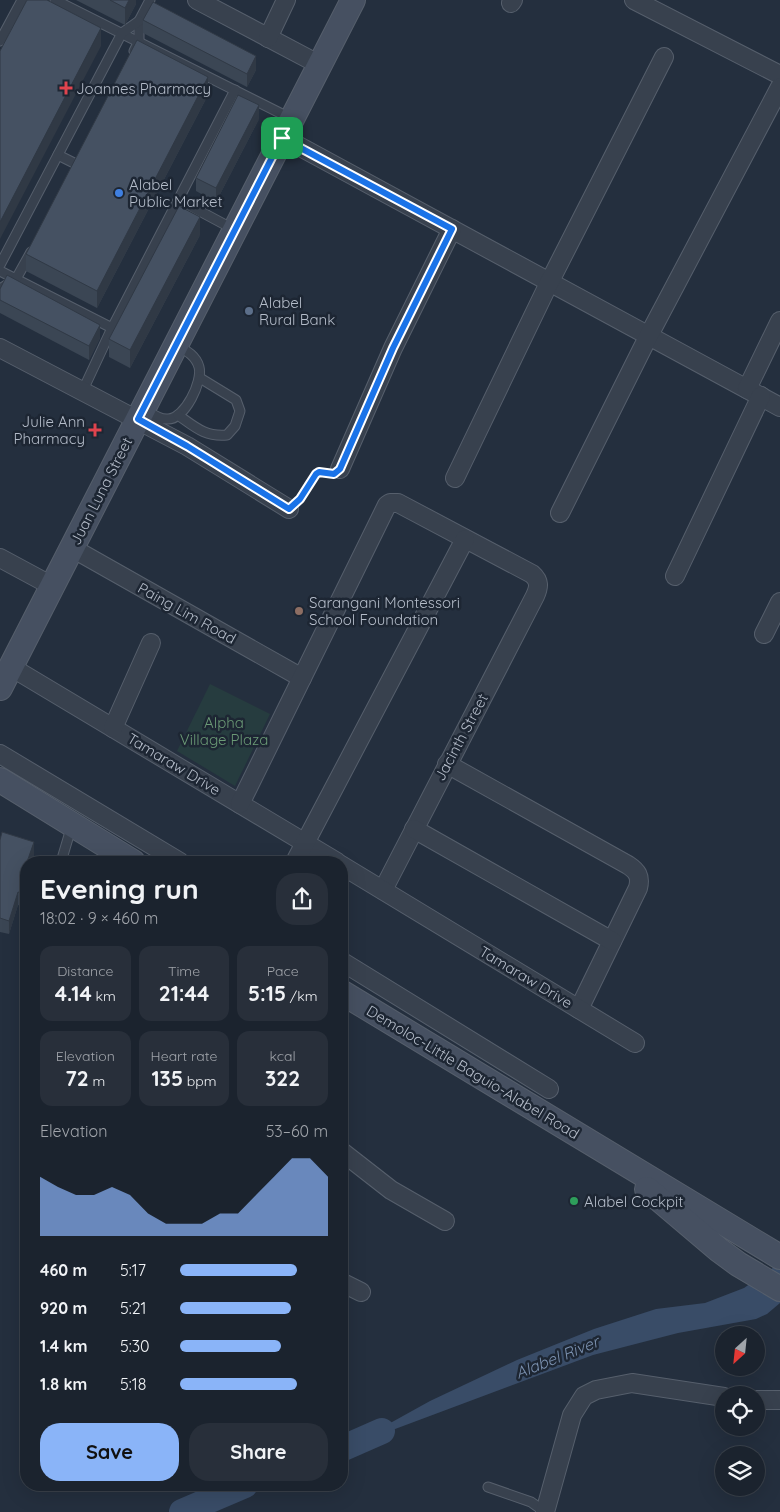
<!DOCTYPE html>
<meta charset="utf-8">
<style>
body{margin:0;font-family:Quicksand,sans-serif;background:#282f3a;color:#f1f3f6;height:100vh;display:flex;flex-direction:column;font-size:19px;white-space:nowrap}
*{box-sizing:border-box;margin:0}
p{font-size:16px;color:#a0a4aa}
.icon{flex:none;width:28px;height:28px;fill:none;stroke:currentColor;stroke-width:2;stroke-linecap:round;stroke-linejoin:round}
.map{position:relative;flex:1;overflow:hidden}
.panel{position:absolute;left:20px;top:856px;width:328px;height:635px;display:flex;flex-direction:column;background:#1b232e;border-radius:20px;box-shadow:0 5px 20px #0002,0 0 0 1px #39404a}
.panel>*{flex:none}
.needle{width:32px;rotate:207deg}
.fabs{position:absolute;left:715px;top:1326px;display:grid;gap:10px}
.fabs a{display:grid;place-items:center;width:50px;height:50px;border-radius:50%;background:#1b232e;box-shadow:0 5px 20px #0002,0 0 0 1px #39404a;font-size:25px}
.pin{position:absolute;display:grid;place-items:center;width:42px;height:42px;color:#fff;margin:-21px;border-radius:10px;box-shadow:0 2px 8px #0006}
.round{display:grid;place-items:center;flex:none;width:52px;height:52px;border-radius:20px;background:#282f3a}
.summary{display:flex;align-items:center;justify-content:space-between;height:85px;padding:0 20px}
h1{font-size:28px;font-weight:700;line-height:38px}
.stats{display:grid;grid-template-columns:repeat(3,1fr);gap:8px;height:85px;padding:5px 20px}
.stats div{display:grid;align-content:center;border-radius:12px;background:#282f3a;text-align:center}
.stats b{font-size:21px;font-weight:700}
.stats small{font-size:14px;font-weight:400}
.stats p{font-size:14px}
.chart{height:140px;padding:10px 20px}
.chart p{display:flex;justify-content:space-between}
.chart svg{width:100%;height:90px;margin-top:5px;fill:#8ab4f8;opacity:.7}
.cta{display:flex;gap:10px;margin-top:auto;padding:10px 20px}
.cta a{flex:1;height:58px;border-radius:20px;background:#8ab4f8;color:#111;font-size:20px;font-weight:700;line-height:58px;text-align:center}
.cta a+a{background:#282f3a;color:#f1f3f6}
ul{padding:0 20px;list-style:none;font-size:16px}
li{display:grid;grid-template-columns:80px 60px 1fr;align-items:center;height:38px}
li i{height:12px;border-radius:6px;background:#8ab4f8}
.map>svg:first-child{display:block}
.green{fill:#263c3f}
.water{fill:#394c67}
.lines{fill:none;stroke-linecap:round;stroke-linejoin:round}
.river{stroke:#394c67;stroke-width:26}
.lane-casing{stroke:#565f6c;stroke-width:11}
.street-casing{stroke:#565f6c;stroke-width:20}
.secondary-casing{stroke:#565f6c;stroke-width:26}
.path{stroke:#44595c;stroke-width:2.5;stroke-dasharray:4 4;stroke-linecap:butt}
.lane{stroke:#38414e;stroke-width:9}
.street{stroke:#38414e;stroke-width:18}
.secondary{stroke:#465061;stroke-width:24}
.wall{fill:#3b4654}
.shaded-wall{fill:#303945}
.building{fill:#455162;stroke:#303945}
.route-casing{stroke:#fff;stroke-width:10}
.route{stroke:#1a73e8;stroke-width:6}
.health-dot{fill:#e0444e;stroke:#1d2633;stroke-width:2}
.shop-dot{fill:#3f7fe0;stroke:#1d2633;stroke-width:2}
.service-dot{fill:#5c6f8a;stroke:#1d2633;stroke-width:2}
.education-dot{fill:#8d6e63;stroke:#1d2633;stroke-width:2}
.leisure-dot{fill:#2e9e5b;stroke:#1d2633;stroke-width:2}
.labels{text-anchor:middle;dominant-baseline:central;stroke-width:5;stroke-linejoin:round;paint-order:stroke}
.poi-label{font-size:15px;fill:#b4bcc9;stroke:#1d2633;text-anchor:start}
.street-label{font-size:15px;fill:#b4bcc9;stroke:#1d2633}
.park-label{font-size:15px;fill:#6b9a76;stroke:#1d2633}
.water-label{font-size:16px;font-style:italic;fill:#7c92b1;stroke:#1d2633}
</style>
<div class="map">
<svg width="780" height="1512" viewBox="0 0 780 1512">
<rect width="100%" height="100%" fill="#242f3e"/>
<polygon class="green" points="210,684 270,714 235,786 177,751"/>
<polygon class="water" points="780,1263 780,1303 767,1314 756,1319 678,1333 593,1355 347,1447 430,1401 517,1360 594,1329 656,1309 705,1303 744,1288"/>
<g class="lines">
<g class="river">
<polyline points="341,1449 382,1431"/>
<polyline points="182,1512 245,1485"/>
</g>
<g class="lane-casing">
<g id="lane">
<polyline points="55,0 292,119"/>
<polyline points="0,41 22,0"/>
<polyline points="134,51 139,41 139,21 150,0"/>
<polyline points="58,155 76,164"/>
<polyline points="179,200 235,230"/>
<polyline points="0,265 122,33 139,21"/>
<polyline points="0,271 112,328"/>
<polyline points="0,289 16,279 31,252"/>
<polyline points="83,390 112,328 235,90"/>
<path d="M143 408C151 413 159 420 168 419 185 419 203 381 199 367 196 356 187 351 178 346"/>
<path d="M178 415C195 427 205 437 227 435L235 426 240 411 236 400 200 378"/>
<polyline points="61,862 72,825"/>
<polyline points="488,1487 531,1502 545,1512"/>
</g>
</g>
<g class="street-casing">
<g id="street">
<polyline points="197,0 320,65"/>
<polyline points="634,0 780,75"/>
<polyline points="511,3 513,0"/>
<polyline points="268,38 286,0"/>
<polyline points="282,137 780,407"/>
<polyline points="0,348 187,446 289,509"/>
<polyline points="747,389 780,321"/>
<polyline points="340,469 393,348 452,229"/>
<polyline points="455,478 550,281 664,57"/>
<polyline points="560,513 649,335 780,87"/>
<polyline points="72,548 302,678"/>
<polyline points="0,558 52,586"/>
<polyline points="675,576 761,396"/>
<polyline points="764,634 780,602"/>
<polyline points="11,667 337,862"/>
<polyline points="113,728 151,643"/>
<polyline points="0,754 180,862"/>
<path d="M447 764 628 865C637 871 641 876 638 888L579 1009"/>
<path d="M240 804 387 505 390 503H398L532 574C540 581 539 587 535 596L383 890"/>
<polyline points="414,829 612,941"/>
<polyline points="295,862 465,539"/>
<polyline points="341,865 635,1043"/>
<polyline points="341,961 549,1089"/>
<polyline points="341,1151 391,1190 445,1221"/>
<polyline points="341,1282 361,1292"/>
<polyline points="756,1400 780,1400"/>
<polyline points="545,1512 572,1415 584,1396 596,1390 632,1383 724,1397"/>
</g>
</g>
<g class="secondary-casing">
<g id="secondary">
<polyline points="0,688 353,0"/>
<polyline points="0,780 133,862"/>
<polyline points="341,992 780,1257"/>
<polyline points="647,1189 719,1250 738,1264 780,1289"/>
</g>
</g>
<polyline class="path" points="301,498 316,474 319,472 326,473"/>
<use href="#lane" class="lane"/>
<use href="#street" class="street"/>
<use href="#secondary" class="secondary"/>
</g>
<g class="wall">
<polygon points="76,0 136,0 136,4 125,25"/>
<polygon points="143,20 256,70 247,87 143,33"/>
<polygon points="208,95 97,308 26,271 26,254"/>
<polygon points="259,119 216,202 196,191 196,178"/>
<polygon points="200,235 130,368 109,357 109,339"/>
<polygon points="0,289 100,338 89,360 0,313"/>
<polygon points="0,840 34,856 31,862 26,862 26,908 18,905 9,934 0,932"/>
</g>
<g class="shaded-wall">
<polygon points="129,0 136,0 136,4 125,25 125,8"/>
<polygon points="101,28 101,46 0,239 0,222"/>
<polygon points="256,56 256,70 247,87 247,74"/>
<polygon points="208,77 208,95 97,308 97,291"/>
<polygon points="259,105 259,119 216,202 216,188"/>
<polygon points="200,217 200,235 130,368 130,350"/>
<polygon points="100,325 100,338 89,360 89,346"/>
<polygon points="34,842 34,856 31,862 27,862"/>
<polygon points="18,892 18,905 9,934 9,921"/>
</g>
<g class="building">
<polygon points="27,0 47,0 101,28 0,222 0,51"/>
<polygon points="110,0 129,0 125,8"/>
<polygon points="153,2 256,56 247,74 143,20"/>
<polygon points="137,40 208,77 97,291 26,254"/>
<polygon points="238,95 259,105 216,188 196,178"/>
<polygon points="179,206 200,217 130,350 109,339"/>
<polygon points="7,275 100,325 89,346 0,300 0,289"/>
<polygon points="2,832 34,842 27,862 26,862 26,865 24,872 26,873 26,894 18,892 9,921 0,918 0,840"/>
</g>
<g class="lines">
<g class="route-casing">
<polygon id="route" points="282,138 452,229 393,348 340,469 334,474 319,472 316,474 300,499 289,509 187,446 138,419"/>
</g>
<use href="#route" class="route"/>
</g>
<g class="health-dot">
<path d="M63.5 80.5h5v5h5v5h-5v5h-5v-5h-5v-5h5z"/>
<path d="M92.5 422.5h5v5h5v5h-5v5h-5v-5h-5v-5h5z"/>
</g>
<circle class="shop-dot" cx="119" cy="193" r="5"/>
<circle class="service-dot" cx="249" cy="311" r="5"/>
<circle class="education-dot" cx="299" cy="611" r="5"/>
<circle class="leisure-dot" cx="574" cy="1201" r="5"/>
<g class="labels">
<g class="poi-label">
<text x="76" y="88">Joannes Pharmacy</text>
<text x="129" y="184">Alabel<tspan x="129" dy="17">Public Market</tspan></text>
<text x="259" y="302">Alabel<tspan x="259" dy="17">Rural Bank</tspan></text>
<text x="85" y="421" text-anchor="end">Julie Ann<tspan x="85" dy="17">Pharmacy</tspan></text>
<text x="309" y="602">Sarangani Montessori<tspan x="309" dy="17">School Foundation</tspan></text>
<text x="584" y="1201">Alabel Cockpit</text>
</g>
<g class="street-label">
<text transform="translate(101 491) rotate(-63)">Juan Luna Street</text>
<text transform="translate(187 613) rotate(29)">Paing Lim Road</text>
<text transform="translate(461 737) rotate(-62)">Jacinth Street</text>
<text transform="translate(174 764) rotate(31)">Tamaraw Drive</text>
<text transform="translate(526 977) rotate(31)">Tamaraw Drive</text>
<text transform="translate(473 1072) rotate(31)">Demoloc-Little Baguio-Alabel Road</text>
</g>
<g class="park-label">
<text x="224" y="722">Alpha<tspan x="224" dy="17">Village Plaza</tspan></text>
</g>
<g class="water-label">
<text transform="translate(557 1357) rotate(-22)">Alabel River</text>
</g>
</g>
</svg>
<div class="fabs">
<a><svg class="needle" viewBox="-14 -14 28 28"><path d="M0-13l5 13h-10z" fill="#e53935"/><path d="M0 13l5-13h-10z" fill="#a0a4aa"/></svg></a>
<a><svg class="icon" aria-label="locate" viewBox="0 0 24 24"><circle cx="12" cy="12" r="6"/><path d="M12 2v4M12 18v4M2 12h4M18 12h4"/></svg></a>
<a><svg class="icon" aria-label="layers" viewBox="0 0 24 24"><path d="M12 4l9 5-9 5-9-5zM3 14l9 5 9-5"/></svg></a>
</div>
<div class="pin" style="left:282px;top:138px;background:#1e9e55"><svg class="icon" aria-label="arrive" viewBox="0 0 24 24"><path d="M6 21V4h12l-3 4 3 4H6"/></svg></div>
<section class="panel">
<div class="summary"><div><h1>Evening run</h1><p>18:02 · 9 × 460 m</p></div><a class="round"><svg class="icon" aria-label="share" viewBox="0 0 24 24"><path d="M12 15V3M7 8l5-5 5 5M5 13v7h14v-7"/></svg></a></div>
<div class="stats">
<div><p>Distance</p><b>4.14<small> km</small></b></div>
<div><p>Time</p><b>21:44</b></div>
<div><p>Pace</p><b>5:15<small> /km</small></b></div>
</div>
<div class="stats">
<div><p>Elevation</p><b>72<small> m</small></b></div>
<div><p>Heart rate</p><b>135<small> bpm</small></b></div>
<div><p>kcal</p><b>322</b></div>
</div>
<div class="chart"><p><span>Elevation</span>53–60 m</p>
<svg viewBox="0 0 160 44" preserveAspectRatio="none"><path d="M0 44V15L10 20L20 24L30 24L40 20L50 24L60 33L70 38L80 38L90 38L100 33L110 33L120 24L130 15L140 6L150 6L160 15V44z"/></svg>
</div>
<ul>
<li><b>460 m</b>5:17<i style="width:79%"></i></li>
<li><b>920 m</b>5:21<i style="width:75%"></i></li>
<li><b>1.4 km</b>5:30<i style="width:68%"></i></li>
<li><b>1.8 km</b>5:18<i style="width:79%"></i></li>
</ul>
<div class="cta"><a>Save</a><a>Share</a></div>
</section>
</div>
